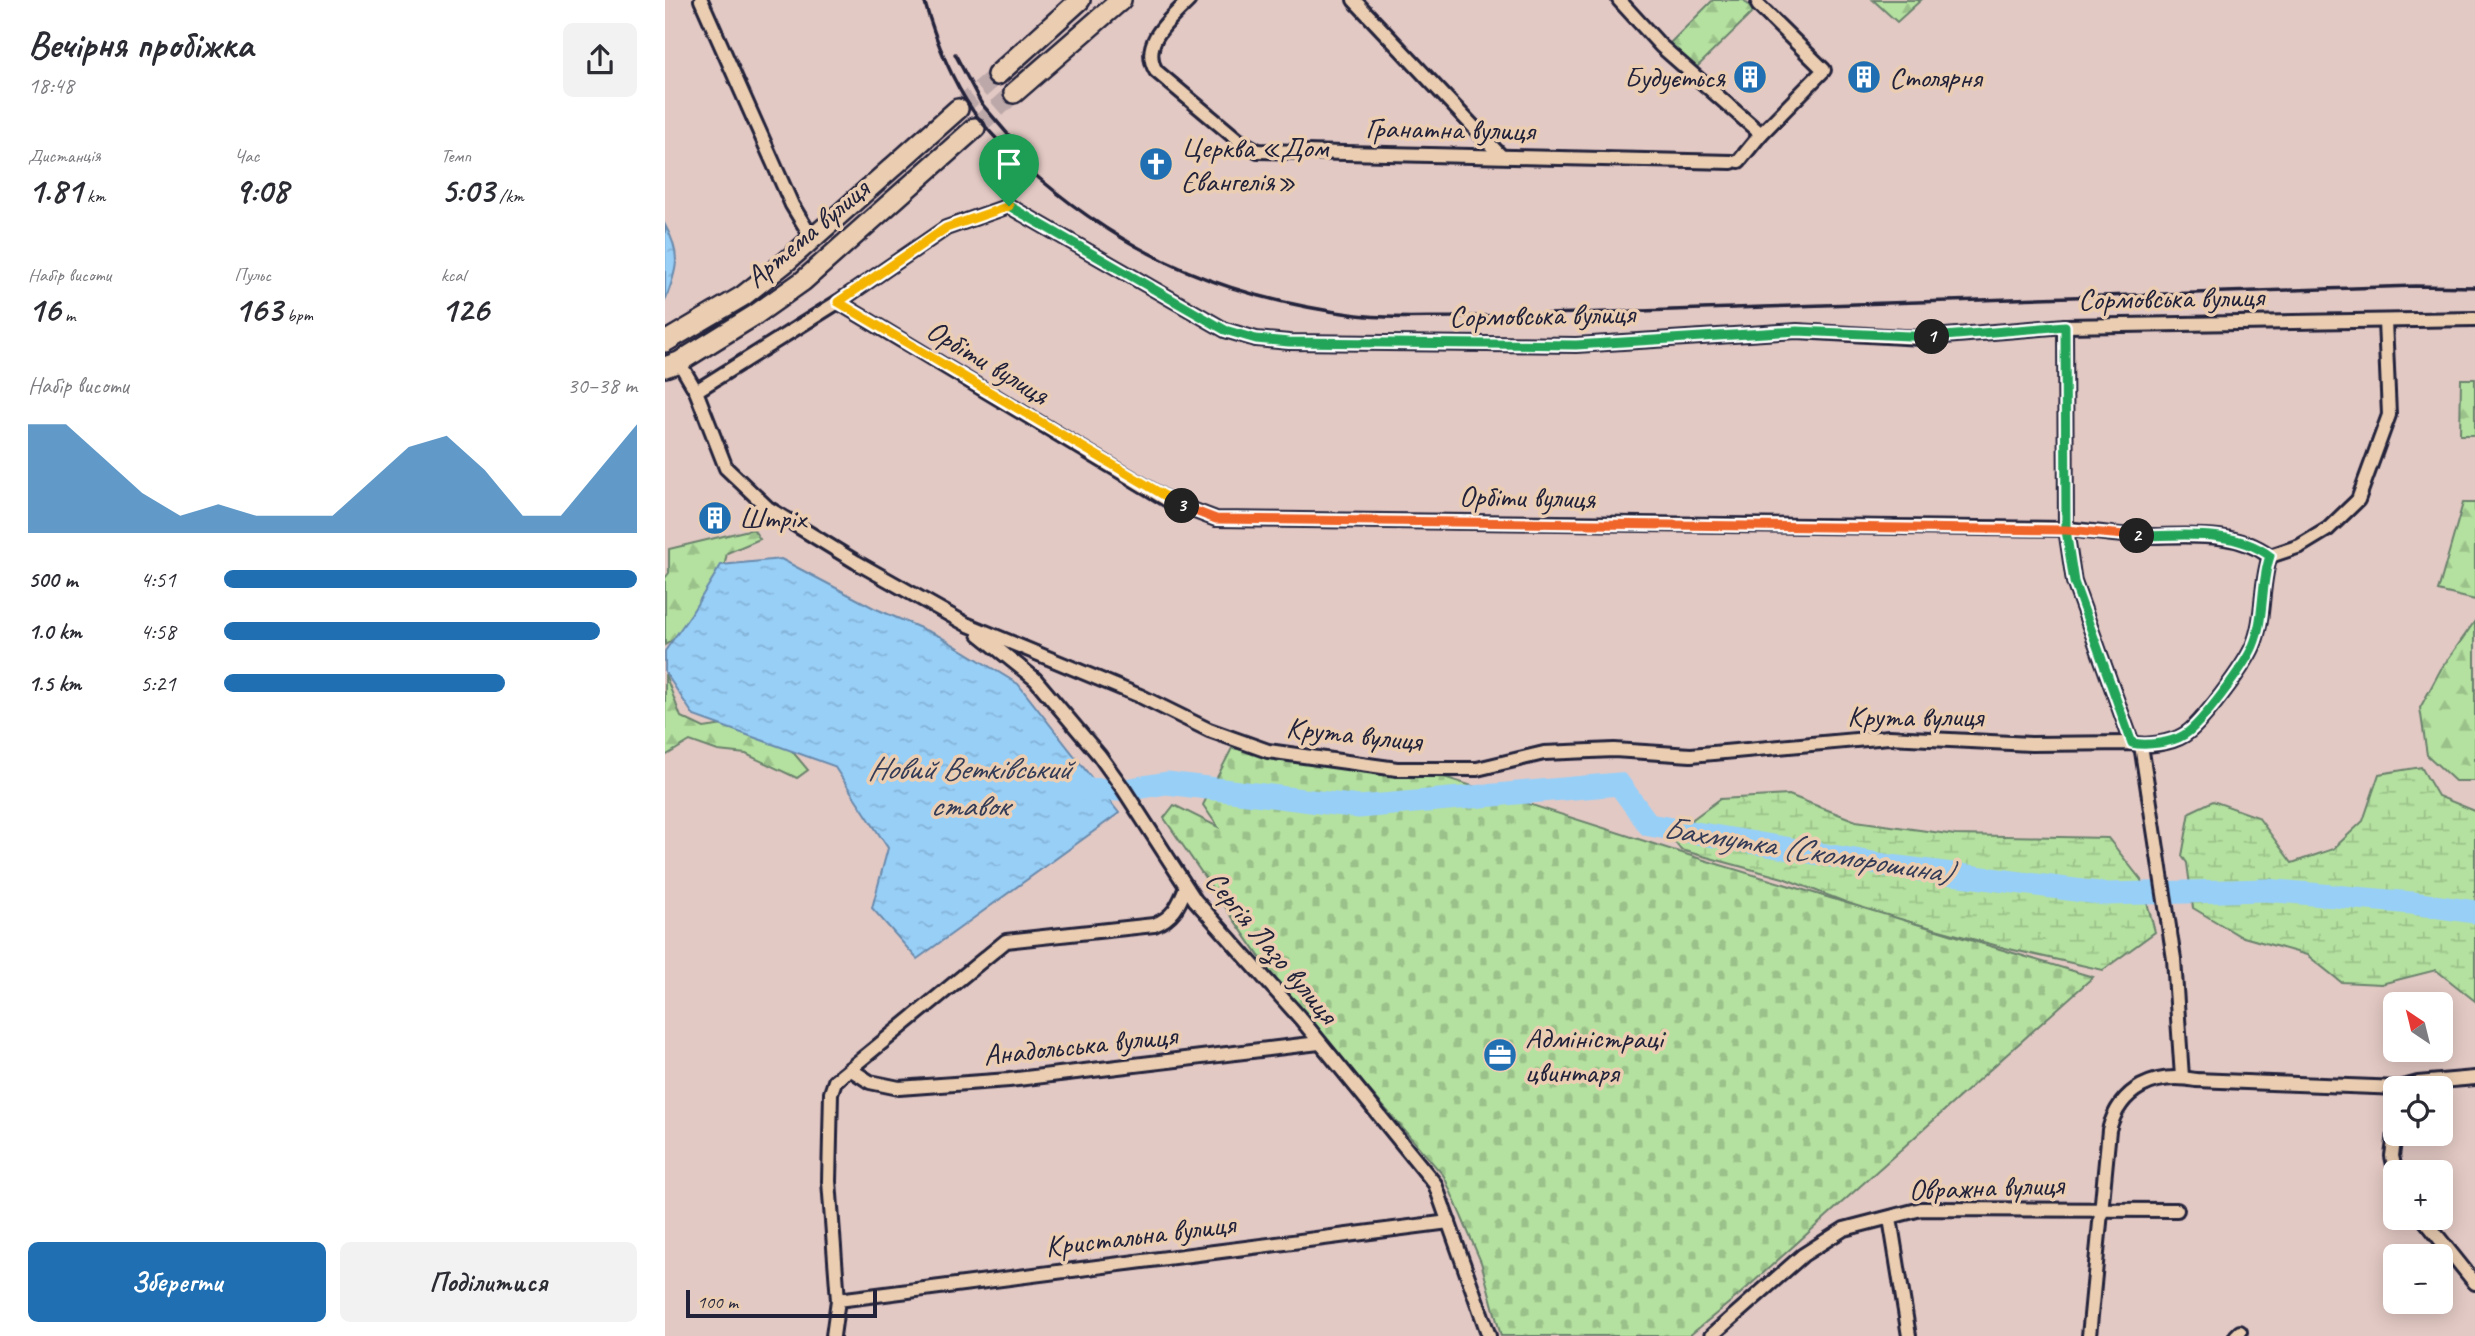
<!DOCTYPE html>
<html lang="uk">
<meta charset="utf-8">
<style>
body{margin:0;font-family:Caveat,sans-serif;background:#f2f2f3;color:#2b2b33;height:100vh;display:flex;flex-direction:column;font-size:26px;white-space:nowrap}
*{box-sizing:border-box;margin:0}
p{font-size:23px;color:#7c7c81}
.icon{flex:none;width:38px;height:38px;fill:none;stroke:currentColor;stroke-width:2;stroke-linecap:round;stroke-linejoin:round}
.map{position:relative;flex:1;overflow:hidden}
.details{display:flex;flex-direction:column;background:#fff;width:665px}
.details>*{flex:none}
.needle{width:46px;rotate:325deg}
.tools{position:absolute;left:1718px;top:992px;display:grid;gap:14px}
.tools a{display:grid;place-items:center;width:70px;height:70px;border-radius:10px;background:#fff;box-shadow:0 4px 18px #0003;font-size:35px}
.scale{position:absolute;left:21px;bottom:18px;width:191px;box-sizing:border-box;padding-left:7px;border:4px solid #22223b;border-top:0;font-size:19px;line-height:24px;white-space:nowrap;color:#22223b;-webkit-text-stroke:5px #ebceb2;paint-order:stroke}
.pin{position:absolute;display:grid;place-items:center;width:60px;height:60px;color:#fff;margin:-72px -30px;border-radius:50% 50% 50% 0;rotate:-45deg;box-shadow:0 0 7px #0007}
.pin .icon{rotate:45deg}
.km{position:absolute;width:35px;height:35px;margin:-18px;border-radius:50%;background:#222;color:#fff;font-size:19px;line-height:35px;text-align:center}
.round{display:grid;place-items:center;flex:none;width:74px;height:74px;border-radius:10px;background:#f2f2f3}
.overview{display:flex;align-items:center;justify-content:space-between;height:119px;padding:0 28px}
h1{font-size:38px;font-weight:700;line-height:52px}
.stats{display:grid;grid-template-columns:repeat(3,1fr);gap:10px;height:119px;padding:7px 28px}
.stats div{display:grid;align-content:center}
.stats b{font-size:35px;font-weight:700}
.stats small{font-size:19px;font-weight:400}
.stats p{font-size:19px}
.chart{height:196px;padding:14px 28px}
.chart p{display:flex;justify-content:space-between}
.chart svg{width:100%;height:126px;margin-top:7px;fill:#1f6fb2;opacity:.7}
.action{display:flex;gap:14px;margin-top:auto;padding:14px 28px}
.action a{flex:1;height:80px;border-radius:10px;background:#1f6fb2;color:#fff;font-size:28px;font-weight:700;line-height:80px;text-align:center}
.action a+a{background:#f2f2f3;color:#2b2b33}
ul{padding:0 28px;list-style:none;font-size:23px}
li{display:grid;grid-template-columns:112px 84px 1fr;align-items:center;height:52px}
li i{height:18px;border-radius:9px;background:#1f6fb2}
main{display:flex;flex:1;min-height:0}
.map>svg:first-child{display:block}
.forest{fill:url(#forest-firs);stroke:#6b826d;stroke-width:2}
.wetland{fill:url(#wetland-marsh);stroke:#6b826d;stroke-width:2}
.cemetery{fill:url(#cemetery-stones);stroke:#6b826d;stroke-width:2}
.water{fill:url(#water-ripples);stroke:#698aac;stroke-width:2}
.lines{fill:none;stroke-linecap:round;stroke-linejoin:round}
.river{stroke:#98cff7;stroke-width:23}
.primary-tunnel{stroke:#bca8a9;stroke-width:19;stroke-dasharray:19 10;stroke-linecap:butt}
.street-casing{stroke:#22223b;stroke-width:18}
.primary-casing{stroke:#22223b;stroke-width:24}
.street{stroke:#ebceb2;stroke-width:12}
.primary{stroke:#ebceb2;stroke-width:19}
.rail{stroke:#22223b;stroke-width:3.5}
.split-1-casing{stroke:#fff;stroke-width:14}
.split-2-casing{stroke:#fff;stroke-width:14}
.split-3-casing{stroke:#fff;stroke-width:14}
.split-4-casing{stroke:#fff;stroke-width:14}
.split-1{stroke:#22a559;stroke-width:9}
.split-2{stroke:#22a559;stroke-width:9}
.split-3{stroke:#f0652b;stroke-width:9}
.split-4{stroke:#f5b400;stroke-width:9}
.labels{text-anchor:middle;dominant-baseline:central;stroke-width:7;stroke-linejoin:round;paint-order:stroke}
.poi-label{font-size:30px;fill:#22223b;stroke:#ebceb2;text-anchor:start}
.street-label{font-size:30px;fill:#22223b;stroke:#ebceb2}
.water-label{font-size:32px;font-style:italic;fill:#343c57;stroke:#ebceb2}
</style>
<main>
<section class="details">
<div class="overview"><div><h1>Вечірня пробіжка</h1><p>18:48</p></div><a class="round"><svg class="icon" aria-label="share" viewBox="0 0 24 24"><path d="M12 15V3M7 8l5-5 5 5M5 13v7h14v-7"/></svg></a></div>
<div class="stats">
<div><p>Дистанція</p><b>1.81<small> km</small></b></div>
<div><p>Час</p><b>9:08</b></div>
<div><p>Темп</p><b>5:03<small> /km</small></b></div>
</div>
<div class="stats">
<div><p>Набір висоти</p><b>16<small> m</small></b></div>
<div><p>Пульс</p><b>163<small> bpm</small></b></div>
<div><p>kcal</p><b>126</b></div>
</div>
<div class="chart"><p><span>Набір висоти</span>30–38 m</p>
<svg viewBox="0 0 160 44" preserveAspectRatio="none"><path d="M0 44V6L10 6L20 18L30 30L40 38L50 34L60 38L70 38L80 38L90 26L100 14L110 10L120 22L130 38L140 38L150 22L160 6V44z"/></svg>
</div>
<ul>
<li><b>500 m</b>4:51<i style="width:100%"></i></li>
<li><b>1.0 km</b>4:58<i style="width:91%"></i></li>
<li><b>1.5 km</b>5:21<i style="width:68%"></i></li>
</ul>
<div class="action"><a>Зберегти</a><a>Поділитися</a></div>
</section>
<div class="map">
<svg width="1810" height="1336" viewBox="0 0 1810 1336">
<defs>
<pattern id="forest-firs" width="22" height="20" patternUnits="userSpaceOnUse" patternTransform="scale(1.75)"><rect width="22" height="20" fill="#b4e19f"/><path d="M5 1l3.5 6h-7zM16 11l3.5 6h-7z" fill="#9ac18a"/></pattern>
<pattern id="wetland-marsh" width="20" height="14" patternUnits="userSpaceOnUse" patternTransform="scale(1.75)"><rect width="20" height="14" fill="#b4e19f"/><path d="M1 5h8M5 5V1M11 12h8M15 12V8" fill="none" stroke="#9ac18a"/></pattern>
<pattern id="cemetery-stones" width="16" height="16" patternUnits="userSpaceOnUse" patternTransform="scale(1.75)"><rect width="16" height="16" fill="#b4e19f"/><path d="M2 7V4a2 2 0 0 1 4 0v3zM10 15v-3a2 2 0 0 1 4 0v3z" fill="#9ac18a"/></pattern>
<pattern id="water-ripples" width="26" height="14" patternUnits="userSpaceOnUse" patternTransform="scale(1.75)"><rect width="26" height="14" fill="#98cff7"/><path d="M2 4q2-2 4 0t4 0M15 11q2-2 4 0t4 0" fill="none" stroke="#83b1d5"/></pattern>
</defs>
<rect width="100%" height="100%" fill="#e3c9c4"/>
<filter id="ink" filterUnits="userSpaceOnUse"><feTurbulence type="fractalNoise" baseFrequency=".0143" numOctaves="2"/><feDisplacementMap in="SourceGraphic" scale="14" xChannelSelector="R" yChannelSelector="G"/><feConvolveMatrix kernelMatrix="1 2 1 2 8 2 1 2 1" color-interpolation-filters="sRGB"/></filter>
<g filter="url(#ink)">
<g class="forest">
<polygon points="1048,0 1079,0 1089,11 1030,69 1002,46"/>
<polygon points="1208,0 1256,0 1232,22"/>
<polygon points="1796,379 1810,379 1810,435 1795,435"/>
<polygon points="1798,503 1810,503 1810,600 1773,591"/>
<polygon points="88,529 95,539 62,553 56,582 24,629 0,645 0,578 4,573 4,549"/>
<polygon points="1810,621 1810,781 1790,781 1762,755 1755,708 1776,669"/>
<polygon points="0,674 16,717 39,728 72,723 104,733 127,751 143,770 132,778 81,754 53,751 25,741 0,756"/>
</g>
<g class="wetland">
<polygon points="1756,767 1773,796 1810,811 1810,1001 1771,970 1716,984 1676,982 1642,955 1575,936 1528,908 1522,863 1517,856 1525,812 1548,801 1593,817 1627,863 1668,849 1698,821 1714,774"/>
<polygon points="1124,795 1191,821 1290,835 1443,838 1476,880 1490,932 1438,970 1344,949 1201,910 1118,878 1016,850 1005,836 1055,799"/>
</g>
<polygon class="cemetery" points="567,748 697,771 779,777 1039,860 1428,977 1075,1294 1024,1336 836,1336 816,1262 779,1176 618,991 499,818 509,805 553,827 538,805"/>
<g class="water">
<path d="M0 225C17 255 12 270 0 301Z"/>
<polygon points="116,559 209,608 274,636 353,684 454,813 252,959 207,908 223,848 169,766 29,716 0,672 0,651 26,614 56,565"/>
</g>
<g class="lines">
<polyline class="river" points="408,789 459,790 502,783 694,807 954,784 984,825 1226,866 1441,894 1601,890 1747,903 1810,912"/>
<g class="primary-tunnel">
<polyline points="293,109 332,75"/>
<polyline points="310,128 349,93"/>
</g>
<g class="street-casing">
<g id="street">
<polyline points="36,0 127,205 147,238"/>
<path d="M524 0C506 19 474 42 491 71L573 140 593 151 1067 162"/>
<polyline points="689,0 836,156"/>
<polyline points="954,0 996,46 1096,134 1074,161"/>
<polyline points="1093,5 1159,70 1096,134"/>
<path d="M173 302 506 502 551 519 1401 529C1424 531 1448 535 1472 536 1516 537 1568 528 1605 556"/>
<polyline points="1400,326 1401,529 1409,582 1467,743"/>
<path d="M14 362 31 391 61 468 103 508 191 562 301 624 475 696 544 730 603 751 732 769H812L879 753 949 750 1026 755 1224 737 1366 744 1467 743C1481 747 1506 743 1519 735 1536 725 1580 665 1588 646 1600 618 1595 585 1605 556L1635 546 1663 529 1693 500 1724 415 1720 321"/>
<polyline points="31,391 173,302 281,228 344,206 560,330 591,339 624,342 911,345 1132,331 1256,338 1400,326 1810,319"/>
<polyline points="314,634 370,679 434,755 459,790 530,900 636,1019 770,1184 824,1336"/>
<polyline points="1476,745 1509,959 1517,1077"/>
<polyline points="185,1069 205,1082 234,1088 344,1080 654,1043"/>
<polyline points="1731,1126 1727,1156 1731,1174"/>
<polyline points="1225,1218 1244,1336"/>
<polyline points="1758,1218 1810,1283"/>
<polyline points="173,1300 784,1222"/>
<path d="M168 1336 173 1300 164 1181 166 1093 170 1081 341 941 489 925C508 918 514 905 521 887"/>
<polyline points="1046,1336 1138,1255 1179,1229 1256,1209 1512,1210"/>
<path d="M1424 1336 1444 1130C1455 1088 1490 1072 1531 1080L1735 1088 1753 1083 1810 1078"/>
<polyline points="1571,1336 1575,1332"/>
</g>
</g>
<g class="primary-casing">
<g id="primary">
<polyline points="332,75 415,0"/>
<polyline points="349,93 456,0"/>
<polyline points="0,342 78,296 121,262 293,109"/>
<polyline points="0,367 14,362 90,315 138,281 310,128"/>
</g>
</g>
<use href="#street" class="street"/>
<use href="#primary" class="primary"/>
<g class="rail">
<path d="M259 0C270 38 286 79 308 111 327 137 351 159 375 179 470 260 568 299 692 315 723 319 755 317 787 317L1750 286 1810 287"/>
<polyline points="290,54 316,103 353,146"/>
</g>
</g>
</g>
<g class="lines" filter="url(#ink)">
<g class="split-1-casing">
<polyline id="split-1" points="344,206 560,330 591,339 624,342 911,345 1132,331 1267,337"/>
</g>
<g class="split-2-casing">
<path id="split-2" d="M1267 337 1400 326 1401 530 1409 582 1467 743C1481 746 1506 743 1519 735 1536 725 1580 665 1588 646 1600 618 1595 585 1605 556 1568 528 1515 536 1472 536"/>
</g>
<g class="split-3-casing">
<polyline id="split-3" points="517,506 551,519 1401,530 1472,536"/>
</g>
<g class="split-4-casing">
<polyline id="split-4" points="344,206 281,228 173,302 517,506"/>
</g>
<use href="#split-1" class="split-1"/>
<use href="#split-2" class="split-2"/>
<use href="#split-3" class="split-3"/>
<use href="#split-4" class="split-4"/>
</g>
<defs>
<g id="building-disc" transform="scale(1.75)"><circle r="9.5" fill="#1f6fb2" stroke="#ebceb2"/><path d="M-4-6H4V6H1V3H-1V6H-4ZM-2.5-4.3h1.7v1.8h-1.7ZM.8-4.3h1.7v1.8H.8ZM-2.5-1h1.7V.8h-1.7ZM.8-1h1.7V.8H.8Z" fill="#fff"/></g>
<g id="church-disc" transform="scale(1.75)"><circle r="9.5" fill="#1f6fb2" stroke="#ebceb2"/><path d="M-1.2-6h2.4v3.5h3.3v2.4h-3.3V6h-2.4V-.1h-3.3v-2.4h3.3Z" fill="#fff"/></g>
<g id="office-disc" transform="scale(1.75)"><circle r="9.5" fill="#1f6fb2" stroke="#ebceb2"/><path d="M-6-3h4V-5.5h4V-3h4V5H-6ZM-1-4.5V-3h2v-1.5ZM-6 0V1H6V0Z" fill="#fff"/></g>
</defs>
<g fill-rule="evenodd">
<use href="#building-disc" x="1085" y="77"/>
<use href="#building-disc" x="1199" y="77"/>
<use href="#church-disc" x="491" y="164"/>
<use href="#building-disc" x="50" y="518"/>
<use href="#office-disc" x="835" y="1055"/>
</g>
<g class="labels">
<g class="poi-label">
<text x="1060" y="77" text-anchor="end">Будується</text>
<text x="1224" y="77">Столярня</text>
<text x="516" y="147">Церква «Дом<tspan x="516" dy="34">Євангелія»</tspan></text>
<text x="74" y="518">Штріх</text>
<text x="860" y="1038">Адміністраці<tspan x="860" dy="34">цвинтаря</tspan></text>
</g>
<g class="street-label">
<text transform="translate(785 129) rotate(1)">Гранатна вулиця</text>
<text transform="translate(142 233) rotate(-40)">Артема вулиця</text>
<text transform="translate(1506 298) rotate(-1)">Сормовська вулиця</text>
<text transform="translate(877 315) rotate(-1)">Сормовська вулиця</text>
<text transform="translate(323 362) rotate(31)">Орбіти вулиця</text>
<text transform="translate(862 497) rotate(1)">Орбіти вулиця</text>
<text x="1250" y="716">Крута вулиця</text>
<text transform="translate(689 734) rotate(6)">Крута вулиця</text>
<text transform="translate(607 947) rotate(50)">Сергія Лазо вулиця</text>
<text transform="translate(415 1045) rotate(-6)">Анадольська вулиця</text>
<text transform="translate(1321 1187) rotate(-2)">Овражна вулиця</text>
<text transform="translate(475 1235) rotate(-7)">Кристальна вулиця</text>
</g>
<g class="water-label">
<text x="304" y="768">Новий Ветківський<tspan x="304" dy="37">ставок</tspan></text>
<text transform="translate(1142 850) rotate(9)">Бахмутка (Скоморошина)</text>
</g>
</g>
</svg>
<div class="tools">
<a><svg class="needle" viewBox="-14 -14 28 28"><path d="M0-13l5 13h-10z" fill="#e53935"/><path d="M0 13l5-13h-10z" fill="#7c7c81"/></svg></a>
<a><svg class="icon" aria-label="locate" viewBox="0 0 24 24"><circle cx="12" cy="12" r="6"/><path d="M12 2v4M12 18v4M2 12h4M18 12h4"/></svg></a>
<a>+</a>
<a>−</a>
</div>
<div class="scale">100 m</div>
<div class="pin" style="left:344px;top:206px;background:#1e9e55"><svg class="icon" aria-label="arrive" viewBox="0 0 24 24"><path d="M6 21V4h12l-3 4 3 4H6"/></svg></div>
<b class="km" style="left:1267px;top:337px">1</b>
<b class="km" style="left:1472px;top:536px">2</b>
<b class="km" style="left:517px;top:506px">3</b>
</div>
</main>
